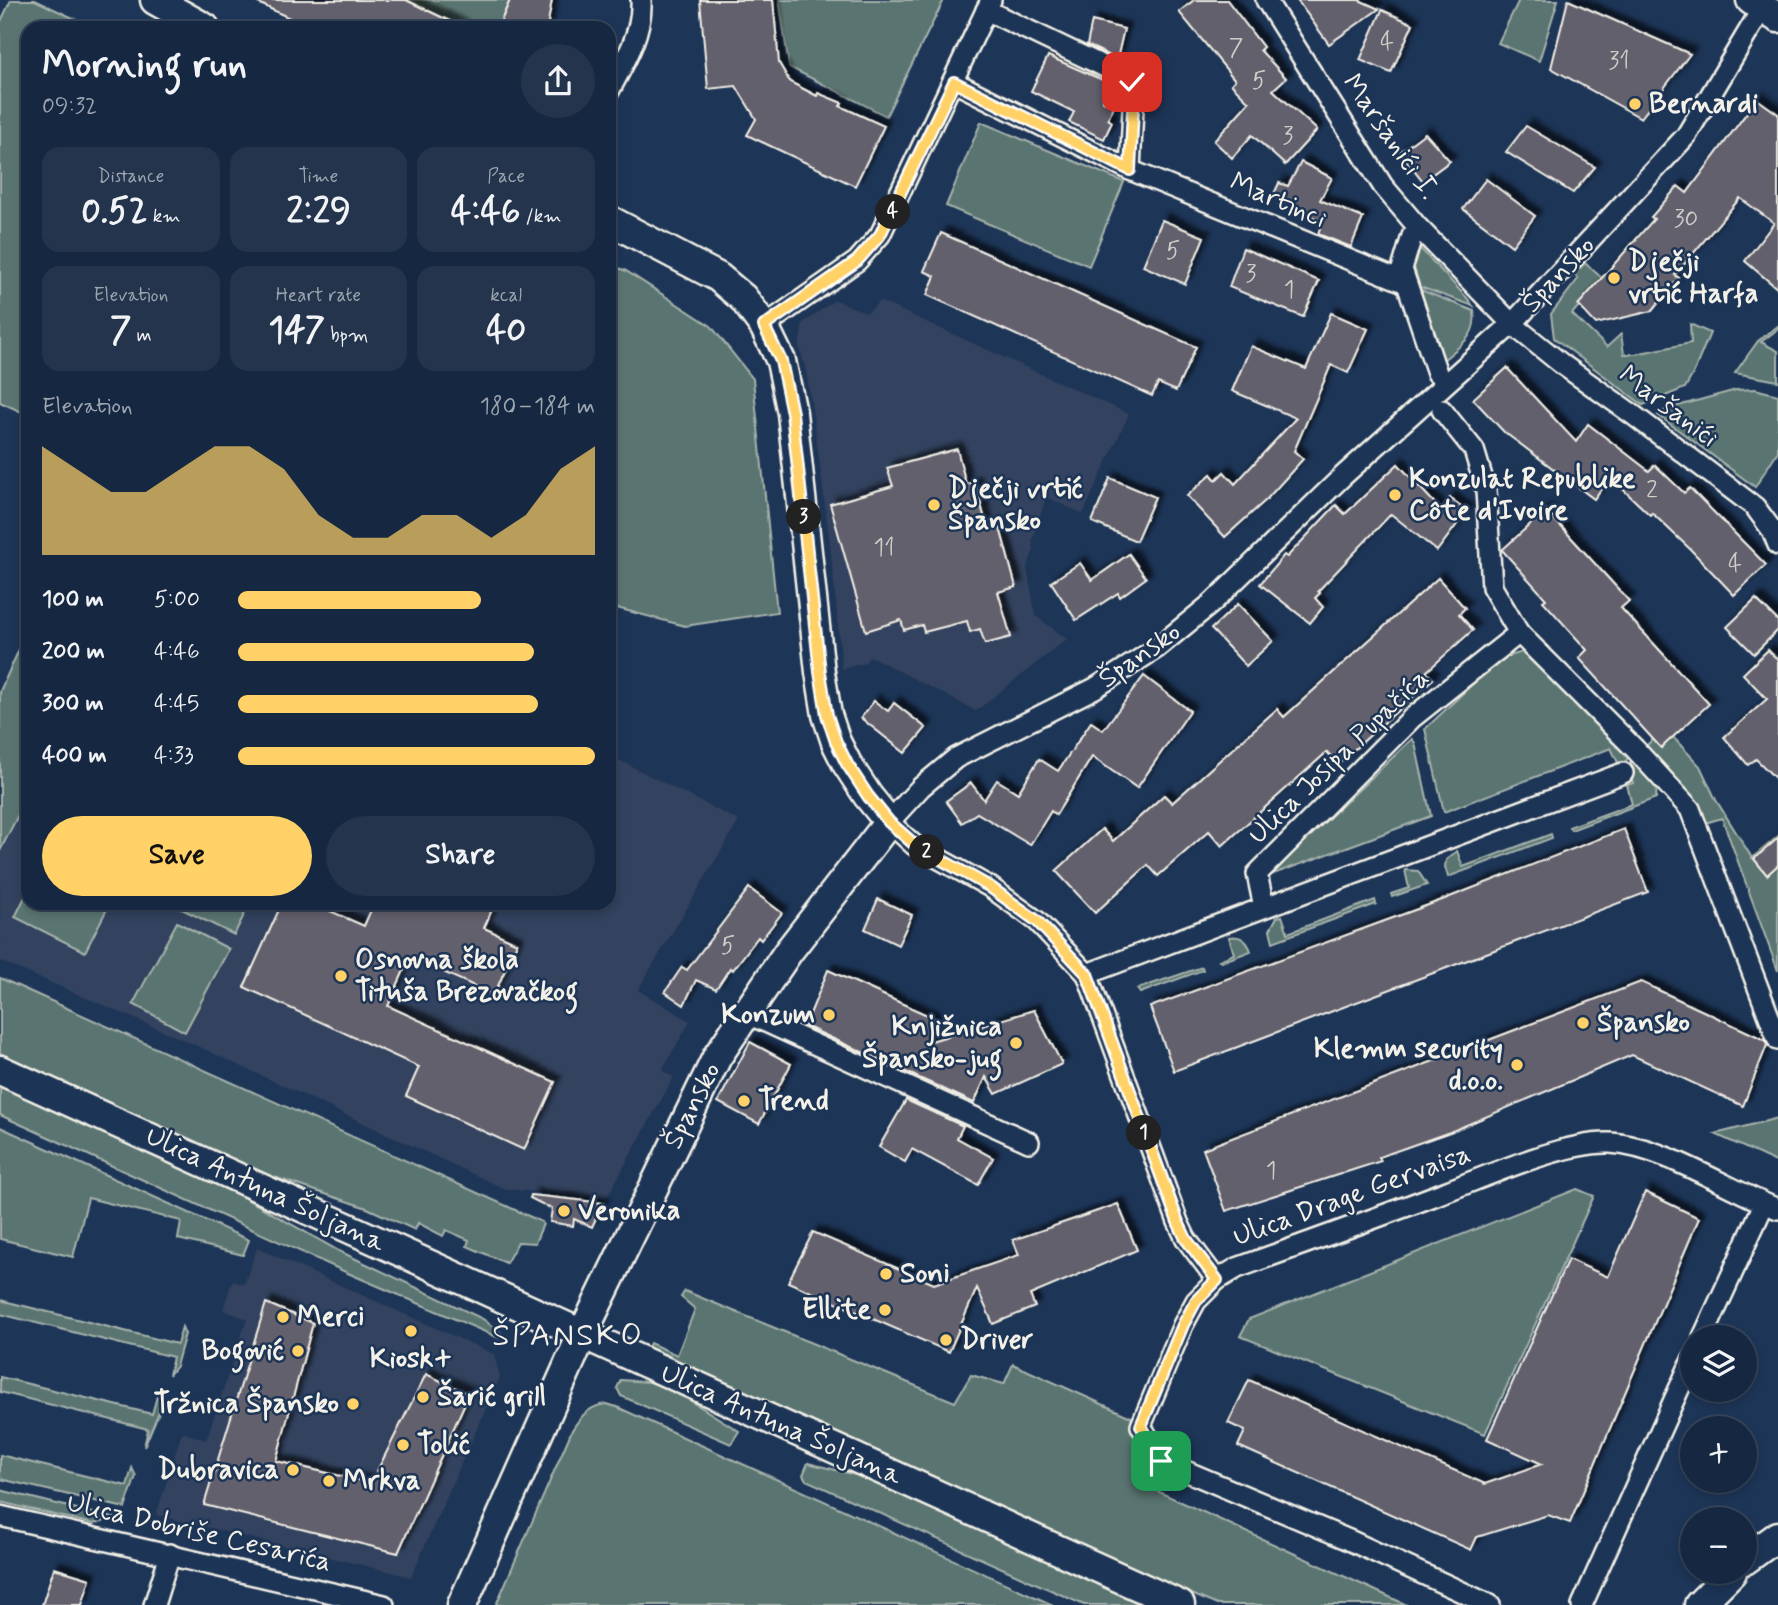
<!DOCTYPE html>
<meta charset="utf-8">
<style>
body{margin:0;font-family:Mynerve,sans-serif;background:#23344c;color:#f1f3f6;height:100vh;display:flex;flex-direction:column;font-size:26px;white-space:nowrap}
*{box-sizing:border-box;margin:0}
p{font-size:23px;color:#9ea6b1}
.icon{flex:none;width:38px;height:38px;fill:none;stroke:currentColor;stroke-width:2;stroke-linecap:round;stroke-linejoin:round}
.map{position:relative;flex:1;overflow:hidden}
.drawer{position:absolute;left:21px;top:21px;width:595px;height:889px;display:flex;flex-direction:column;background:#162841;border-radius:21px;box-shadow:0 4px 10px #0003,0 0 0 2px #35445a}
.drawer>*{flex:none}
.tools{position:absolute;left:1680px;top:1325px;display:grid;gap:14px}
.tools a{display:grid;place-items:center;width:77px;height:77px;border-radius:50%;background:#162841;box-shadow:0 4px 10px #0003,0 0 0 2px #35445a;font-size:35px}
.pin{position:absolute;display:grid;place-items:center;width:60px;height:60px;color:#fff;margin:-30px;border-radius:14px;box-shadow:0 4px 10px #0006}
.km{position:absolute;width:35px;height:35px;margin:-18px;border-radius:50%;background:#222;color:#fff;font-size:19px;line-height:35px;text-align:center}
.round{display:grid;place-items:center;flex:none;width:74px;height:74px;border-radius:37px;background:#23344c}
.headline{display:flex;align-items:center;justify-content:space-between;height:119px;padding:0 21px}
h1{font-size:38px;font-weight:700;line-height:52px}
.metrics{display:grid;grid-template-columns:repeat(3,1fr);gap:10px;height:119px;padding:7px 21px}
.metrics div{display:grid;align-content:center;border-radius:18px;background:#23344c;text-align:center}
.metrics b{font-size:35px;font-weight:700}
.metrics small{font-size:19px;font-weight:400}
.metrics p{font-size:19px}
.chart{height:196px;padding:14px 21px}
.chart p{display:flex;justify-content:space-between}
.chart svg{width:100%;height:126px;margin-top:7px;fill:#ffd166;opacity:.7}
.button{display:flex;gap:14px;margin-top:auto;padding:14px 21px}
.button a{flex:1;height:80px;border-radius:42px;background:#ffd166;color:#111;font-size:28px;font-weight:700;line-height:80px;text-align:center}
.button a+a{background:#23344c;color:#f1f3f6}
ul{padding:0 21px;list-style:none;font-size:23px}
li{display:grid;grid-template-columns:112px 84px 1fr;align-items:center;height:52px}
li i{height:18px;border-radius:9px;background:#ffd166}
.map>svg:first-child{display:block}
.built{fill:#32425e}
.green{fill:#5a7571;stroke:#a7b3ac;stroke-width:2}
.building{fill:#63606d;stroke:#f4f1e8;stroke-width:2;filter:url(#shadow)}
.lines{fill:none;stroke-linecap:round;stroke-linejoin:round}
.street-casing{stroke:#f4f1e8;stroke-width:24}
.secondary-casing{stroke:#f4f1e8;stroke-width:33}
.street{stroke:#1d3557;stroke-width:19}
.secondary{stroke:#1d3557;stroke-width:28}
.route-casing{stroke:#fff;stroke-width:14}
.route{stroke:#ffd166;stroke-width:9}
.poi-dot{fill:#ffd166;stroke:#1d3557;stroke-width:2.5}
.labels{text-anchor:middle;dominant-baseline:central;stroke-width:5;stroke-linejoin:round;paint-order:stroke}
.number-label{font-size:24px;fill:#d0cdc9}
.poi-label{font-size:28px;font-weight:bold;fill:#f4f1e8;stroke:#1d3557;text-anchor:start}
.street-label{font-size:28px;fill:#f4f1e8;stroke:#1d3557}
.quarter-label{font-size:32px;letter-spacing:2px;fill:#f4f1e8;stroke:#1d3557}
</style>
<div class="map">
<svg width="1778" height="1605" viewBox="0 0 1778 1605">
<defs>
<filter id="shadow"><feDropShadow dx="6" dy="-6" stdDeviation="2" flood-color="#0009"/></filter>
</defs>
<rect width="100%" height="100%" fill="#1d3557"/>
<filter id="ink" filterUnits="userSpaceOnUse"><feTurbulence type="fractalNoise" baseFrequency=".0143" numOctaves="2"/><feDisplacementMap in="SourceGraphic" scale="14" xChannelSelector="R" yChannelSelector="G"/><feConvolveMatrix kernelMatrix="1 2 1 2 8 2 1 2 1" color-interpolation-filters="sRGB"/></filter>
<g filter="url(#ink)">
<g class="built">
<polygon points="835,300 867,313 880,301 1129,414 1083,514 1046,497 1032,542 1034,549 1027,568 1036,616 1067,639 976,711 870,656 865,663 842,669 831,552 815,428 806,371 799,346 803,323"/>
<polygon points="609,755 739,821 638,990 690,1021 662,1071 674,1077 606,1199 505,1189 191,1043 0,961 0,852 28,795 28,903 609,903"/>
<polygon points="257,1248 494,1354 500,1377 411,1577 156,1515 182,1432 206,1440 247,1319 223,1310 232,1281 244,1284"/>
</g>
<g class="green">
<polygon points="11,0 35,0 94,28 28,28 28,415 0,402 0,23"/>
<polygon points="406,0 510,0 498,27 494,28 464,28 426,12 427,9"/>
<polygon points="779,0 944,0 886,116 789,67"/>
<polygon points="1519,0 1558,0 1539,61 1498,43"/>
<polygon points="981,122 1124,182 1089,266 946,206"/>
<polygon points="1416,244 1467,298 1473,306 1420,287 1413,264"/>
<polygon points="1585,263 1602,278 1572,314 1607,347 1621,334 1624,354 1635,354 1691,343 1690,324 1710,333 1693,374 1685,388 1643,405 1554,338 1551,314 1578,279 1574,274"/>
<polygon points="609,264 626,271 711,326 753,379 777,612 685,626 609,606"/>
<path d="M1421 290 1474 311C1478 336 1460 346 1442 361Z"/>
<polygon points="1778,326 1778,329 1761,342 1778,351 1778,381 1735,373 1758,341"/>
<polygon points="1755,389 1778,395 1778,451 1755,487 1658,415 1667,409 1736,390"/>
<polygon points="28,630 28,795 0,851 0,691"/>
<polygon points="1523,652 1536,654 1630,755 1624,763 1619,765 1611,748 1444,812 1425,729 1499,659"/>
<polygon points="1673,737 1700,766 1716,800 1752,858 1778,836 1778,971 1722,818 1705,823 1644,748 1653,739"/>
<polygon points="1412,739 1415,743 1431,816 1268,876"/>
<polygon points="1633,759 1657,785 1656,798 1571,830 1569,827 1632,804 1627,785 1633,783 1627,766"/>
<polygon points="1551,834 1552,838 1448,877 1445,867 1446,860 1457,851 1463,867"/>
<polygon points="1405,870 1418,871 1427,885 1392,897 1391,894 1409,888"/>
<polygon points="28,891 28,903 110,903 85,952 15,917"/>
<polygon points="1375,900 1376,904 1273,942 1270,930 1277,917 1282,916 1288,933"/>
<polygon points="183,903 250,903 234,935 180,908"/>
<polygon points="177,922 229,949 185,1032 133,1004"/>
<path d="M1229 937C1241 935 1247 940 1251 951L1221 962 1219 960 1234 954Z"/>
<polygon points="1202,967 1203,970 1140,993 1137,989"/>
<polygon points="0,978 542,1222 543,1224 535,1243 518,1242 506,1263 467,1246 469,1240 446,1230 443,1236 418,1223 415,1230 367,1208 265,1174 0,1053"/>
<polygon points="0,1086 227,1188 339,1251 483,1319 501,1333 499,1338 350,1274 0,1115"/>
<polygon points="1778,1118 1778,1163 1715,1134"/>
<polygon points="0,1127 249,1240 243,1255 178,1239 181,1221 88,1198 73,1257 0,1239"/>
<polygon points="1577,1189 1594,1196 1485,1434 1240,1336 1249,1319"/>
<polygon points="685,1291 955,1402 971,1375 1004,1384 1013,1364 1131,1417 1137,1450 1165,1474 1157,1491 1407,1605 1217,1605 1203,1599 648,1348 650,1343 677,1355 695,1309 681,1297"/>
<polygon points="0,1300 177,1344 182,1327 185,1334 176,1366 169,1375 173,1357 0,1314"/>
<polygon points="0,1377 152,1414 157,1396 162,1405 144,1447 148,1429 0,1392"/>
<polygon points="621,1380 650,1382 675,1391 739,1431 731,1444 621,1396 617,1388"/>
<path d="M606 1404 617 1407 1053 1605H496L572 1430C581 1416 589 1406 606 1404Z"/>
<polygon points="0,1455 127,1486 132,1468 136,1476 125,1508 0,1479"/>
<polygon points="808,1463 860,1476 891,1489 1147,1605 1084,1605 806,1480 803,1475"/>
<polygon points="0,1490 114,1518 93,1524 0,1502"/>
</g>
<g class="building">
<polygon points="252,0 406,0 464,28 310,28"/>
<polygon points="510,0 552,0 547,28 498,28"/>
<polygon points="700,0 773,0 779,63 790,82 817,96 818,93 842,103 840,106 884,126 855,186 747,135 756,119 736,86 708,89"/>
<polygon points="1194,0 1227,0 1263,47 1260,50 1286,78 1273,90 1317,130 1285,165 1252,135 1232,158 1214,141 1249,102 1231,84 1235,80 1179,12"/>
<polygon points="1297,0 1359,0 1379,9 1329,44"/>
<polygon points="1568,0 1690,54 1641,118 1551,68"/>
<polygon points="1382,10 1413,24 1391,73 1360,60"/>
<polygon points="1092,21 1124,29 1117,59 1087,45"/>
<polygon points="1048,56 1107,82 1103,101 1114,106 1108,119 1112,122 1104,139 1069,122 1074,112 1031,91"/>
<polygon points="1757,99 1778,114 1778,289 1745,261 1774,223 1740,198 1675,275 1679,278 1652,311 1596,324 1578,305 1654,219 1651,217 1678,186 1687,193"/>
<polygon points="1526,126 1595,167 1573,193 1506,152"/>
<polygon points="1425,133 1450,161 1423,181 1400,152"/>
<polygon points="1301,162 1332,178 1320,200 1363,218 1351,247 1318,234 1322,222 1273,196 1279,183 1288,186"/>
<polygon points="1486,179 1535,216 1512,246 1463,209"/>
<polygon points="1162,220 1204,237 1185,284 1143,266"/>
<polygon points="941,233 1196,347 1176,391 1158,383 1152,396 927,295 935,276 924,271"/>
<polygon points="1243,248 1319,281 1303,317 1229,287"/>
<polygon points="1331,313 1368,329 1348,373 1331,365 1294,451 1303,459 1266,500 1225,537 1187,496 1211,474 1216,480 1224,472 1235,484 1296,418 1232,391 1251,346 1306,369"/>
<polygon points="1507,368 1576,442 1588,424 1649,471 1655,465 1684,493 1690,488 1766,565 1734,595 1691,550 1652,513 1650,515 1610,477 1594,499 1504,432 1473,399"/>
<polygon points="957,449 966,484 975,482 987,527 999,524 1016,587 998,592 1011,637 985,644 980,629 970,632 967,621 924,632 922,625 904,630 901,620 866,631 830,504 893,486 887,468"/>
<polygon points="1398,464 1441,510 1450,498 1467,511 1437,551 1391,514 1318,591 1320,593 1315,598 1323,607 1310,623 1260,584 1284,555 1287,557 1336,505 1345,514"/>
<polygon points="1110,478 1155,497 1136,541 1092,522"/>
<polygon points="1546,510 1629,601 1621,608 1709,704 1661,748 1579,658 1587,650 1543,601 1546,599 1502,550"/>
<polygon points="1129,554 1146,578 1120,597 1118,593 1076,620 1051,582 1080,563 1092,580"/>
<polygon points="1438,578 1465,608 1459,614 1473,630 1426,672 1433,679 1338,764 1327,752 1222,846 1209,831 1158,876 1148,865 1095,913 1056,871 1102,829 1113,841 1164,795 1172,803 1277,709 1284,717"/>
<polygon points="1756,599 1778,621 1778,630 1754,654 1727,627"/>
<polygon points="1238,604 1273,641 1246,666 1211,629"/>
<polygon points="1768,650 1778,660 1778,781 1756,759 1748,765 1724,737 1767,699 1743,674"/>
<polygon points="1144,676 1190,711 1137,788 1092,757 1056,815 1051,811 1030,845 977,813 962,823 946,801 971,783 984,800 997,780 1018,793 1039,759 1058,771 1091,722 1103,730"/>
<polygon points="874,701 888,711 894,703 926,728 905,753 861,718"/>
<polygon points="1624,829 1648,892 1174,1071 1150,1007 1442,900"/>
<polygon points="1778,838 1778,865 1767,875 1754,859"/>
<polygon points="749,888 782,913 761,940 758,937 733,970 730,968 716,989 696,980 684,1005 665,992 682,967 687,970"/>
<polygon points="878,899 912,915 898,945 865,929"/>
<polygon points="282,903 312,903 364,926 374,903 495,903 484,928 517,943 494,995 410,957 388,1006 555,1082 524,1150 406,1096 419,1067 244,987"/>
<polygon points="828,970 936,1019 928,1042 1034,1010 1062,1064 996,1094 986,1077 974,1103 805,1026"/>
<polygon points="1641,982 1765,1040 1767,1045 1743,1106 1632,1055 1450,1132 1379,1157 1381,1161 1226,1211 1203,1149"/>
<polygon points="750,1042 791,1064 759,1124 718,1102"/>
<polygon points="906,1100 963,1126 957,1138 993,1158 978,1185 912,1149 905,1162 879,1147"/>
<polygon points="1645,1192 1699,1218 1570,1523 1548,1515 1477,1537 1471,1550 1238,1446 1245,1431 1228,1423 1249,1380 1485,1484 1542,1464 1487,1439 1568,1259 1608,1277"/>
<polygon points="531,1195 578,1200 603,1203 592,1227 574,1219 573,1226 550,1222 552,1209 530,1198"/>
<polygon points="1118,1204 1137,1250 1030,1295 1035,1307 993,1324 977,1288 949,1352 788,1282 813,1232 934,1284 1019,1255 1013,1240"/>
<polygon points="266,1303 313,1323 276,1461 371,1483 426,1374 469,1394 398,1553 204,1505"/>
<polygon points="54,1568 90,1579 82,1605 42,1605"/>
</g>
<g class="lines">
<g class="street-casing">
<g id="street">
<polyline points="1266,0 1383,186 1416,225 1512,324 1563,365 1632,414 1755,507 1772,530 1778,545"/>
<polyline points="986,10 1128,78 1134,88 1130,170"/>
<polyline points="954,82 1130,170 1406,283"/>
<path d="M609 91C624 64 643 32 641 0"/>
<polyline points="1412,236 1402,269 1437,373"/>
<polyline points="764,326 857,261 880,235 991,0"/>
<polyline points="1442,410 1474,450 1486,490 1492,587 1519,633"/>
<polyline points="1264,907 1257,874 1412,718 1519,633 1635,749 1690,809 1778,1040"/>
<polyline points="1087,974 1623,773"/>
<polyline points="746,1013 1029,1142"/>
<polyline points="1217,1280 1186,1239 1178,1222 1087,974 1037,921 990,887 914,845 889,822 921,787 956,758 1095,688 1157,648 1212,603 1343,476 1512,324 1686,136 1763,7"/>
<polyline points="1703,1337 1764,1204"/>
<polyline points="0,1516 384,1605"/>
<polyline points="154,1605 170,1554"/>
<path d="M1490 1605 1349 1540 1162 1461 1141 1426 1183 1325 1196 1301 1217 1280 1237 1268C1307 1243 1377 1218 1447 1191 1490 1175 1566 1141 1610 1143 1664 1146 1728 1190 1778 1209"/>
<polyline points="1582,1605 1692,1360"/>
</g>
</g>
<g class="secondary-casing">
<g id="secondary">
<polyline points="155,0 205,28"/>
<polyline points="1751,0 1778,18"/>
<polyline points="0,1070 1180,1605"/>
<polyline points="1745,1560 1778,1536"/>
<polyline points="462,1605 582,1335 717,1057 788,952 889,822 868,796 847,764 836,742 827,715 820,672 792,413 781,361 764,326 743,298 718,277 609,220"/>
<polyline points="1699,1605 1732,1572"/>
</g>
</g>
<use href="#street" class="street"/>
<use href="#secondary" class="secondary"/>
</g>
</g>
<g class="lines" filter="url(#ink)">
<g class="route-casing">
<polyline id="route" points="1132,82 1134,89 1130,170 954,82 880,235 857,261 764,326 781,361 792,413 820,672 827,715 836,742 847,764 868,796 889,822 915,845 990,887 1037,921 1087,974 1178,1222 1186,1239 1217,1280 1196,1301 1183,1325 1141,1426 1161,1461"/>
</g>
<use href="#route" class="route"/>
</g>
<g class="poi-dot">
<circle cx="1635" cy="104" r="7"/>
<circle cx="1614" cy="278" r="7"/>
<circle cx="1395" cy="495" r="7"/>
<circle cx="934" cy="505" r="7"/>
<circle cx="341" cy="976" r="7"/>
<circle cx="829" cy="1015" r="7"/>
<circle cx="1583" cy="1023" r="7"/>
<circle cx="1016" cy="1043" r="7"/>
<circle cx="1517" cy="1065" r="7"/>
<circle cx="744" cy="1101" r="7"/>
<circle cx="564" cy="1211" r="7"/>
<circle cx="886" cy="1274" r="7"/>
<circle cx="885" cy="1310" r="7"/>
<circle cx="283" cy="1317" r="7"/>
<circle cx="411" cy="1331" r="7"/>
<circle cx="946" cy="1340" r="7"/>
<circle cx="298" cy="1351" r="7"/>
<circle cx="423" cy="1397" r="7"/>
<circle cx="353" cy="1404" r="7"/>
<circle cx="403" cy="1445" r="7"/>
<circle cx="293" cy="1470" r="7"/>
<circle cx="329" cy="1481" r="7"/>
</g>
<g class="labels">
<g class="number-label">
<text x="1387" y="42">4</text>
<text x="1236" y="48">7</text>
<text x="1619" y="61">31</text>
<text x="1259" y="81">5</text>
<text x="1288" y="136">3</text>
<text x="1686" y="219">30</text>
<text x="1173" y="251">5</text>
<text x="1251" y="274">3</text>
<text x="1289" y="290">1</text>
<text x="1652" y="490">2</text>
<text x="884" y="548">11</text>
<text x="1735" y="564">4</text>
<text x="728" y="946">5</text>
<text x="1271" y="1171">1</text>
</g>
<g class="poi-label">
<text x="1649" y="104">Bernardi</text>
<text x="1628" y="262">Dječji<tspan x="1628" dy="32">vrtić Harfa</tspan></text>
<text x="1409" y="479">Konzulat Republike<tspan x="1409" dy="32">Côte d'Ivoire</tspan></text>
<text x="948" y="489">Dječji vrtić<tspan x="948" dy="32">Špansko</tspan></text>
<text x="355" y="960">Osnovna škola<tspan x="355" dy="32">Tituša Brezovačkog</tspan></text>
<text x="815" y="1015" text-anchor="end">Konzum</text>
<text x="1597" y="1023">Špansko</text>
<text x="1002" y="1027" text-anchor="end">Knjižnica<tspan x="1002" dy="32">Špansko-jug</tspan></text>
<text x="1503" y="1049" text-anchor="end">Klemm security<tspan x="1503" dy="32">d.o.o.</tspan></text>
<text x="758" y="1101">Trend</text>
<text x="578" y="1211">Veronika</text>
<text x="900" y="1274">Soni</text>
<text x="871" y="1310" text-anchor="end">Ellite</text>
<text x="297" y="1317">Merci</text>
<text x="960" y="1340">Driver</text>
<text x="284" y="1351" text-anchor="end">Bogović</text>
<text x="411" y="1359" text-anchor="middle">Kiosk+</text>
<text x="437" y="1397">Šarić grill</text>
<text x="339" y="1404" text-anchor="end">Tržnica Špansko</text>
<text x="417" y="1445">Tolić</text>
<text x="279" y="1470" text-anchor="end">Dubravica</text>
<text x="343" y="1481">Mrkva</text>
</g>
<g class="street-label">
<text transform="translate(1390 137) rotate(55)">Maršanići I.</text>
<text transform="translate(1278 201) rotate(23)">Martinci</text>
<text transform="translate(1559 275) rotate(-47)">Špansko</text>
<text transform="translate(1668 407) rotate(37)">Maršanići</text>
<text transform="translate(1140 656) rotate(-35)">Špansko</text>
<text transform="translate(1339 757) rotate(-44)">Ulica Josipa Pupačića</text>
<text transform="translate(693 1106) rotate(-63)">Špansko</text>
<text transform="translate(265 1190) rotate(25)">Ulica Antuna Šoljana</text>
<text transform="translate(1352 1196) rotate(-20)">Ulica Drage Gervaisa</text>
<text transform="translate(781 1425) rotate(24)">Ulica Antuna Šoljana</text>
<text transform="translate(199 1533) rotate(13)">Ulica Dobriše Cesarića</text>
</g>
<g class="quarter-label">
<text x="568" y="1336">ŠPANSKO</text>
</g>
</g>
</svg>
<div class="tools">
<a><svg class="icon" aria-label="layers" viewBox="0 0 24 24"><path d="M12 4l9 5-9 5-9-5zM3 14l9 5 9-5"/></svg></a>
<a>+</a>
<a>−</a>
</div>
<div class="pin" style="left:1161px;top:1461px;background:#1e9e55"><svg class="icon" aria-label="arrive" viewBox="0 0 24 24"><path d="M6 21V4h12l-3 4 3 4H6"/></svg></div>
<div class="pin" style="left:1132px;top:82px;background:#d93025"><svg class="icon" aria-label="check" viewBox="0 0 24 24"><path d="M5 12l5 5 9-10"/></svg></div>
<b class="km" style="left:1144px;top:1133px">1</b>
<b class="km" style="left:927px;top:852px">2</b>
<b class="km" style="left:804px;top:517px">3</b>
<b class="km" style="left:893px;top:212px">4</b>
<section class="drawer">
<div class="headline"><div><h1>Morning run</h1><p>09:32</p></div><a class="round"><svg class="icon" aria-label="share" viewBox="0 0 24 24"><path d="M12 15V3M7 8l5-5 5 5M5 13v7h14v-7"/></svg></a></div>
<div class="metrics">
<div><p>Distance</p><b>0.52<small> km</small></b></div>
<div><p>Time</p><b>2:29</b></div>
<div><p>Pace</p><b>4:46<small> /km</small></b></div>
</div>
<div class="metrics">
<div><p>Elevation</p><b>7<small> m</small></b></div>
<div><p>Heart rate</p><b>147<small> bpm</small></b></div>
<div><p>kcal</p><b>40</b></div>
</div>
<div class="chart"><p><span>Elevation</span>180–184 m</p>
<svg viewBox="0 0 160 44" preserveAspectRatio="none"><path d="M0 44V6L10 14L20 22L30 22L40 14L50 6L60 6L70 14L80 30L90 38L100 38L110 30L120 30L130 38L140 30L150 14L160 6V44z"/></svg>
</div>
<ul>
<li><b>100 m</b>5:00<i style="width:68%"></i></li>
<li><b>200 m</b>4:46<i style="width:83%"></i></li>
<li><b>300 m</b>4:45<i style="width:84%"></i></li>
<li><b>400 m</b>4:33<i style="width:100%"></i></li>
</ul>
<div class="button"><a>Save</a><a>Share</a></div>
</section>
</div>
